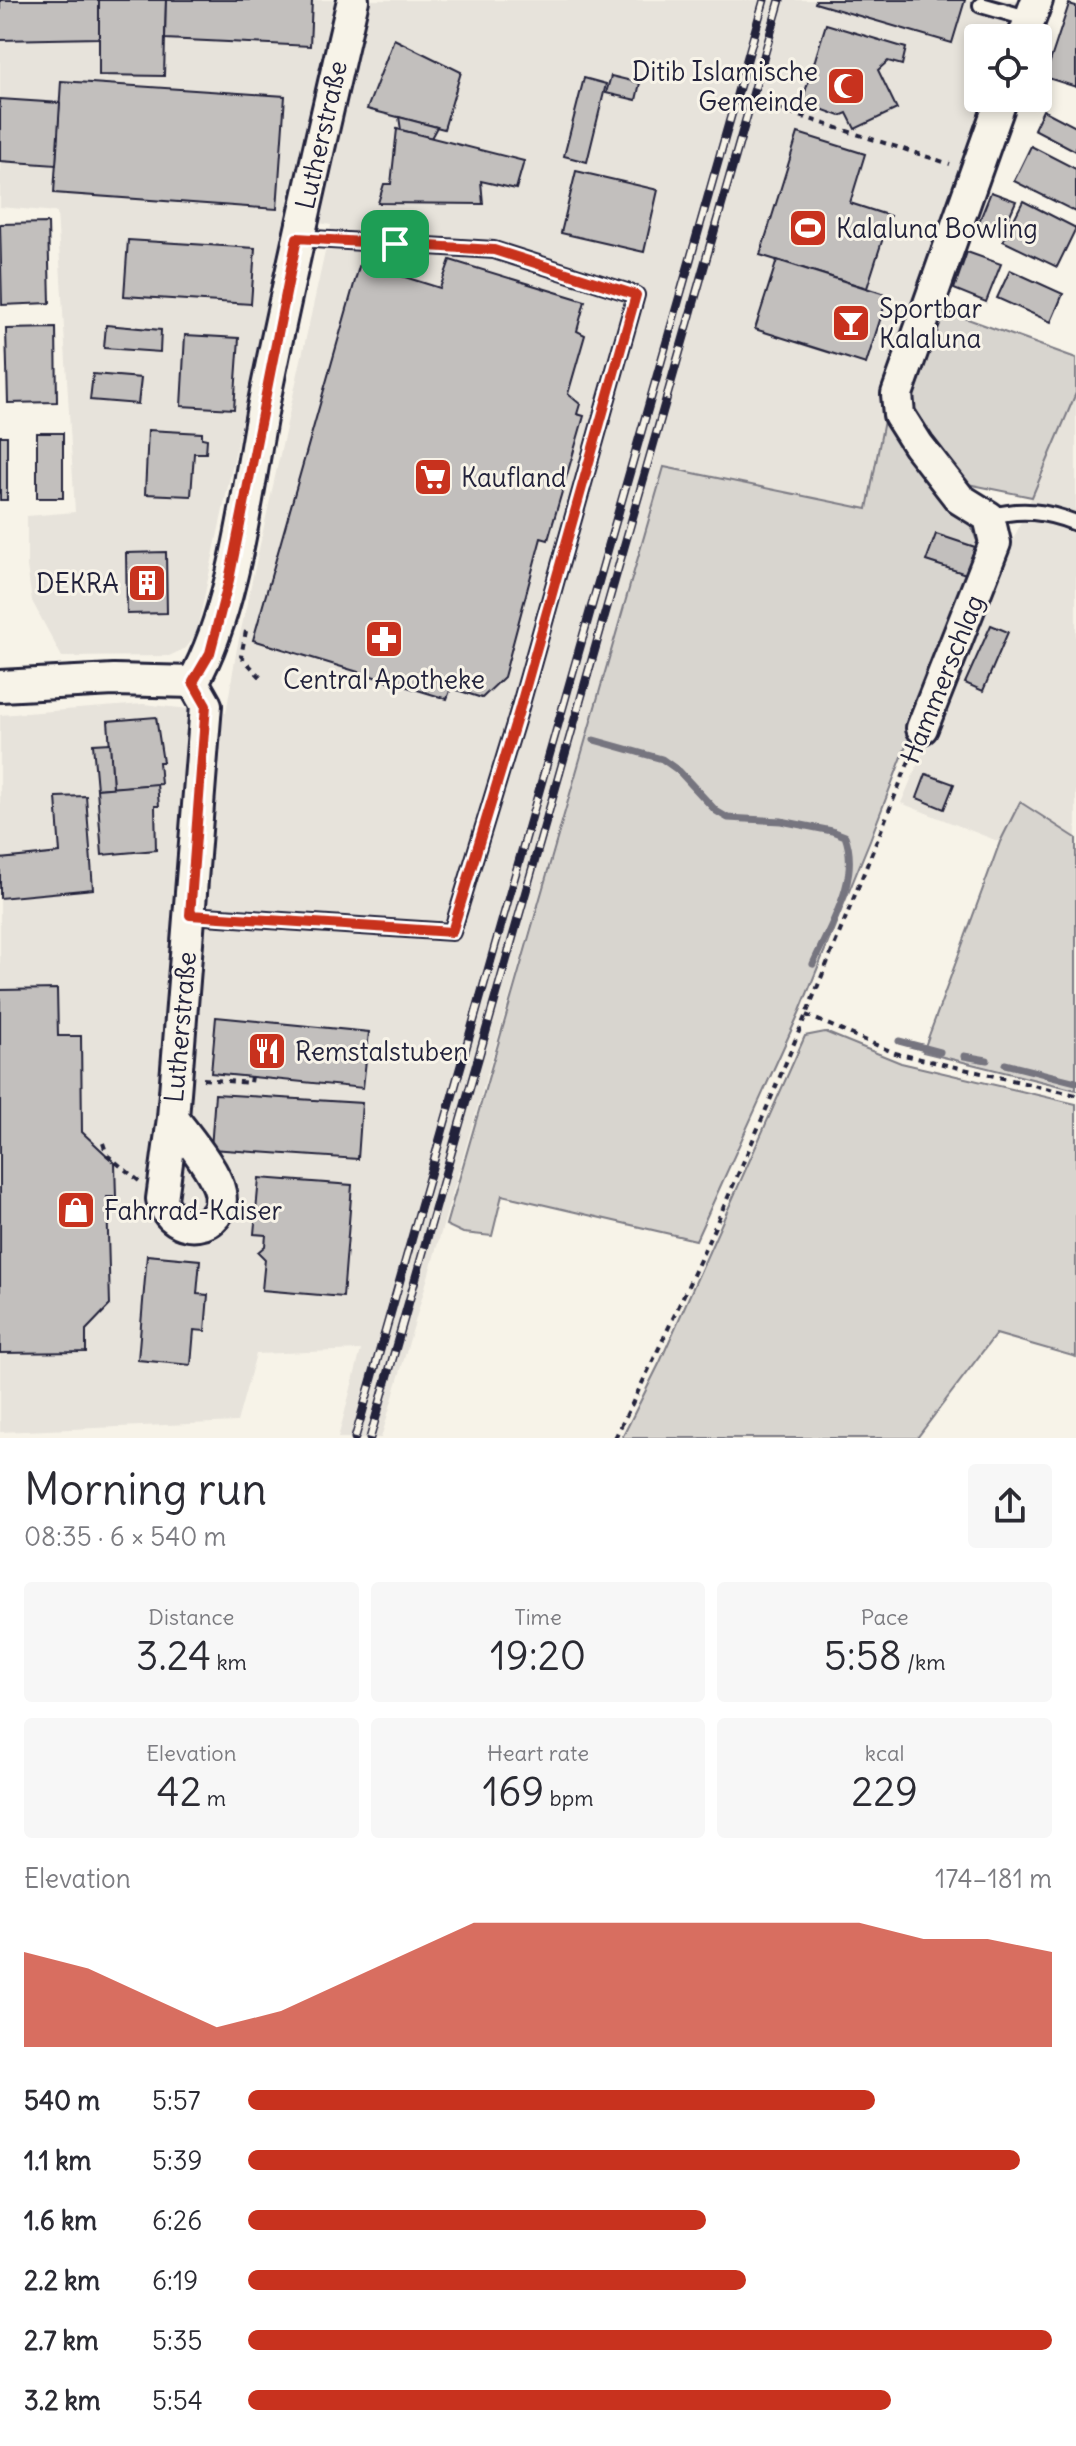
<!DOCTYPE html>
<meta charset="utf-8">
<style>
body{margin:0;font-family:Delius,sans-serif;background:#f7f7f7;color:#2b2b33;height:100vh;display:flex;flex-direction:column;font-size:30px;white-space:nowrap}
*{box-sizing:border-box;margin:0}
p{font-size:26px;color:#7c7c81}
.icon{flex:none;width:44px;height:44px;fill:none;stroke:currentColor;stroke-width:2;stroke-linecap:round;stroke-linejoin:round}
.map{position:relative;height:1438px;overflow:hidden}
.sheet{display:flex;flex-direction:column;background:#fff;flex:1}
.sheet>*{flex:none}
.fabs{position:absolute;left:964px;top:24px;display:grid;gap:16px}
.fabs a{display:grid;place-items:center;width:88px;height:88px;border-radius:8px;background:#fff;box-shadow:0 4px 12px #0003;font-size:40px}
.pin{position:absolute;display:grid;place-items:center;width:68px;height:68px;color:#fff;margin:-34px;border-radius:16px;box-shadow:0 4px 12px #0006}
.round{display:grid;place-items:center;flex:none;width:84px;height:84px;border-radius:8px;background:#f7f7f7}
.overview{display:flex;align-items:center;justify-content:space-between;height:136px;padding:0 24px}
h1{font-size:44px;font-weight:600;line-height:60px}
.figures{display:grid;grid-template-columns:repeat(3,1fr);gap:12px;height:136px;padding:8px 24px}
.figures div{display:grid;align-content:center;border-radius:8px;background:#f7f7f7;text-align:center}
.figures b{font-size:40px;font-weight:600}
.figures small{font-size:22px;font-weight:400}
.figures p{font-size:22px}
.chart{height:224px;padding:16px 24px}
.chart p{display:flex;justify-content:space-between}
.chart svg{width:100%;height:144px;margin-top:8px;fill:#c8321e;opacity:.7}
ul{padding:0 24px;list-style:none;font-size:26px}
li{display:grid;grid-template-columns:128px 96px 1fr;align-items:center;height:60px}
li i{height:20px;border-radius:10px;background:#c8321e}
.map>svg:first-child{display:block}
.built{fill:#e7e3db}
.green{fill:#d8d5cf;stroke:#7d7c85;stroke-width:2}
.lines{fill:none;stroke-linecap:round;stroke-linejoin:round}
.stream{stroke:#76747f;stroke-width:7}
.building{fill:#c2bfbd;stroke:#22223b;stroke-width:2}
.lane-casing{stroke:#22223b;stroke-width:20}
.street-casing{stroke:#22223b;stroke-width:36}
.path{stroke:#22223b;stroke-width:4;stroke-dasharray:6 6;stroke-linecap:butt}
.lane{stroke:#f7f3e8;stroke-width:14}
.street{stroke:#f7f3e8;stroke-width:30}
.rail-casing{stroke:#22223b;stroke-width:9}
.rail{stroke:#f7f3e8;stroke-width:6;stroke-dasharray:18;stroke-linecap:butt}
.route-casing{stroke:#fff;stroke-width:16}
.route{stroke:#c8321e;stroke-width:10}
.labels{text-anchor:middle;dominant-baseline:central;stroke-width:6;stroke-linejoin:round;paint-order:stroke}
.poi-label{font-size:26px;fill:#22223b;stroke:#f7f3e8;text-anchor:start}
.street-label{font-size:26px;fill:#22223b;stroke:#f7f3e8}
</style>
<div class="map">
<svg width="1076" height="1438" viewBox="0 0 1076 1438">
<rect width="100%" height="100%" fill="#f7f3e8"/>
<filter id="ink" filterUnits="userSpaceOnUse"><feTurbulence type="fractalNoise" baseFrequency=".0125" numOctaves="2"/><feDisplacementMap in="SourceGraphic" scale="16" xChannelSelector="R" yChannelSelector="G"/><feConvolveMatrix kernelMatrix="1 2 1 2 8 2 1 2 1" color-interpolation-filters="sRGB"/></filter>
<g filter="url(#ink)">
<g class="built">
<polygon points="0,0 1031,0 1017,38 978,38 978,98 995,98 887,405 867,509 664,468 381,1438 338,1438 361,1350 256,1354 237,1422 0,1432 0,715 143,704 226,713 237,648 331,225 286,217 196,635 186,648 169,656 62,657 32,601 27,566 27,516 75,512 57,212 0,207"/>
<polygon points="1076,393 1076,838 1020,802 1000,842 901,803"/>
</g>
<g class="green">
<polygon points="937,308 1076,358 1076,393 1032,497 958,482 928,440 910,399"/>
<polygon points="887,405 921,476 971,526 981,551 870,840 800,1011 696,1240 502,1195 492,1236 463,1233 446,1225 664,467 867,509"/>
<polygon points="1020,802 1076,838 1076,1090 923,1052 1000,842"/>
<polygon points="825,1032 901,1063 1076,1104 1076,1357 996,1334 917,1438 622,1438 660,1362 805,1036"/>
</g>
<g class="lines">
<g class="stream">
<path d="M594 740 662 759 679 771 716 811 728 818 781 821 832 831 845 836C861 879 830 925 813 964"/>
<polyline points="899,1041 940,1052"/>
<polyline points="964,1056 987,1060"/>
<polyline points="1005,1064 1076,1082"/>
</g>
</g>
<g class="building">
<polygon points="0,0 99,0 99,38 0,40"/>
<polygon points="99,0 166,0 164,76 99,75"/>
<polygon points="166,0 312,0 310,46 165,39"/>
<polygon points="816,0 965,0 952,43 815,3"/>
<polygon points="1069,4 1076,6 1076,87 1045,77"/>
<polygon points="826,24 906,48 902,65 888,61 878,70 897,109 855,129 847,113 840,116 802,102"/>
<polygon points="394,39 461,72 444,129 367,109"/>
<polygon points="611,76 640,83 636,100 606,93"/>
<polygon points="584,78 606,84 587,162 564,156"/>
<polygon points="61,81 285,96 277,209 54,193"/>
<polygon points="0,99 60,103 56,165 0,161"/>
<polygon points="1043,110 1076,127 1076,151 1034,129"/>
<polygon points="399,117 437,127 431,138 401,130"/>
<polygon points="397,129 524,161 516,189 481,181 483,204 378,203 384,184 391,184"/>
<polygon points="798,133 865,154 850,203 890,216 867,288 760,255"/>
<polygon points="1031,146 1076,169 1076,212 1014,181"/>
<polygon points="576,171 658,190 644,252 561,233"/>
<polygon points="991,192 1016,201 1001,236 977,227"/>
<polygon points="1023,201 1076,228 1057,267 1003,241"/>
<polygon points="48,223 50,303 2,305 0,224"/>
<polygon points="128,240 255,248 251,304 124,296"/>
<polygon points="967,252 1001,264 986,302 954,289"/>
<polygon points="450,260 585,301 577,331 585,335 568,394 580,404 577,414 584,416 548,540 541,538 504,677 482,698 451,688 447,699 253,640 360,263 440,288"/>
<polygon points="777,260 888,295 866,364 755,329"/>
<polygon points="1010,270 1063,294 1051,322 997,298"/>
<polygon points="106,325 161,330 160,352 104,348"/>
<polygon points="56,328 57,402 8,403 6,329"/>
<polygon points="185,335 239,338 234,409 181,406"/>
<polygon points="93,374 141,378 138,404 90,400"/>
<polygon points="148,430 202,433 202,438 207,439 206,453 194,453 191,496 145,494"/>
<rect x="37" y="433" width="26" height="65"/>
<rect x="0" y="436" width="7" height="64"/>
<polygon points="936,534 975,547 966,574 926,561"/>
<polygon points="166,552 167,613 127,614 126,553"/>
<polygon points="991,625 1008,632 983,691 965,683"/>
<polygon points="156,717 163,762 159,762 161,784 113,788 108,721"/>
<polygon points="110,743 113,788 97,789 93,744"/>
<polygon points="926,774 954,784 944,809 917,798"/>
<polygon points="157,784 159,806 155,806 156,850 102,855 97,789"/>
<polygon points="86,796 93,889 0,898 0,859 60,853 56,797"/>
<polygon points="57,989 58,1036 81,1036 82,1132 115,1163 116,1197 107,1197 110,1305 86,1330 86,1352 0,1353 0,990"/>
<polygon points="216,1017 369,1032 363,1088 211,1073"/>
<polygon points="215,1094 362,1103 358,1159 211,1149"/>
<polygon points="259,1178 352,1185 343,1297 262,1290 265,1259 258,1252 265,1246 266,1235 254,1234"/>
<polygon points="147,1255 200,1260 197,1294 208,1295 205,1331 194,1330 191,1365 138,1360"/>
</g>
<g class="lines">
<g class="lane-casing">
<g id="lane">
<polyline points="981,5 1030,19"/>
<path d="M989 517C1020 508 1046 511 1076 523"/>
<polyline points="190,915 452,932 519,711 636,295 494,250 298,238"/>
</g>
</g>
<g class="street-casing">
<g id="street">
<polyline points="1023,38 1037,0"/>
<polyline points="0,686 114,680 193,682"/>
<polyline points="922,728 995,543 989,517 960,499 918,445 899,415 897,394 1002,98"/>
<path d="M173 1118C186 1136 216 1171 220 1192 228 1231 172 1239 162 1199L173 1118 206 705 193 682C235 609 248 486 264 402 291 267 322 134 353 0"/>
</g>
</g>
<g class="path">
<polyline points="766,105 950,164"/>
<polyline points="246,631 241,656 263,680"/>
<polyline points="806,1015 895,1053 1076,1095"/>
<polyline points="203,1079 250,1083 251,1076"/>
<polyline points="103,1143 107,1155 139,1181"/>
<path d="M615 1438C727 1215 820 982 913 751"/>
</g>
<use href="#lane" class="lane"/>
<use href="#street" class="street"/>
<g class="rail-casing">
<g id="rail">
<polyline points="355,1438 764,0"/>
<polyline points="370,1438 780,0"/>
</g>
</g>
<use href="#rail" class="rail"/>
</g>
</g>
<g class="lines" filter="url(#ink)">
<g class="route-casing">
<polygon id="route" points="297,238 494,250 636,295 519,711 452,932 190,915 206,705 193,682 210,653 229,580"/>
</g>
<use href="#route" class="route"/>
</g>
<defs>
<g id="mosque-square" transform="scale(2)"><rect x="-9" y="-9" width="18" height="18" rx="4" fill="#c8321e" stroke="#f7f3e8"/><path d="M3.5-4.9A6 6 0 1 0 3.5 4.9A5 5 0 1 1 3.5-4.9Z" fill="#fff"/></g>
<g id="stadium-square" transform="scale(2)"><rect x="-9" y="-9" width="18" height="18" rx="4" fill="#c8321e" stroke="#f7f3e8"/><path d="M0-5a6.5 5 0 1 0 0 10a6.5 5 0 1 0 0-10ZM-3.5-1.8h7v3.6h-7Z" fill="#fff"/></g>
<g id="bar-square" transform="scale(2)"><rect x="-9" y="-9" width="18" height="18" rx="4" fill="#c8321e" stroke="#f7f3e8"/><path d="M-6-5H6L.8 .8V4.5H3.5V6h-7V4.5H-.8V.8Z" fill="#fff"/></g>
<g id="supermarket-square" transform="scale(2)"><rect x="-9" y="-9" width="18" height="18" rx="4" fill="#c8321e" stroke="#f7f3e8"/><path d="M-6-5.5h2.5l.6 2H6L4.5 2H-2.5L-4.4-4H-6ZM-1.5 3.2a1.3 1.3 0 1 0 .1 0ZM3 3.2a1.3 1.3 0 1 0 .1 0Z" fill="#fff"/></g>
<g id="building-square" transform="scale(2)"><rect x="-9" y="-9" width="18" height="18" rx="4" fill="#c8321e" stroke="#f7f3e8"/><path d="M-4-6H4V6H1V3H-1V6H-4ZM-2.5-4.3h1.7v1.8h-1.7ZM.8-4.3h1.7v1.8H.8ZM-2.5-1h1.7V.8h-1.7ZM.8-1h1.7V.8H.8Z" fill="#fff"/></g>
<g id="pharmacy-square" transform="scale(2)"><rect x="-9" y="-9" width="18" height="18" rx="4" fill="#c8321e" stroke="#f7f3e8"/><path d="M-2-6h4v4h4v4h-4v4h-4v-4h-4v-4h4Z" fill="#fff"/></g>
<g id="restaurant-square" transform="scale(2)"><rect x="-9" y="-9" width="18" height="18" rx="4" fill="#c8321e" stroke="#f7f3e8"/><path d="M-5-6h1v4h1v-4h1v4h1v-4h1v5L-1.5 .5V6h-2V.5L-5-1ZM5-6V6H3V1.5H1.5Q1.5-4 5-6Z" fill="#fff"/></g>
<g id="shop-square" transform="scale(2)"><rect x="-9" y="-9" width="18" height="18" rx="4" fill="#c8321e" stroke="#f7f3e8"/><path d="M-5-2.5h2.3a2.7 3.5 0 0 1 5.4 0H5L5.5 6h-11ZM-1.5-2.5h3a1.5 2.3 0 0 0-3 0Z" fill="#fff"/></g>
</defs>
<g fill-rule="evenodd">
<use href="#mosque-square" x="846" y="86"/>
<use href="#stadium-square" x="808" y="228"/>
<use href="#bar-square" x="851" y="323"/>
<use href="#supermarket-square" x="433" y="477"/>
<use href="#building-square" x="147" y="583"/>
<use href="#pharmacy-square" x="384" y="639"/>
<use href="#restaurant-square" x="267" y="1051"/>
<use href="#shop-square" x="76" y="1210"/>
</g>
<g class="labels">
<g class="poi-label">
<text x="818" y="71" text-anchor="end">Ditib Islamische<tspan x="818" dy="30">Gemeinde</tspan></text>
<text x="836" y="228">Kalaluna Bowling</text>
<text x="879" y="308">Sportbar<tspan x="879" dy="30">Kalaluna</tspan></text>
<text x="461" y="477">Kaufland</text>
<text x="119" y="583" text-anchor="end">DEKRA</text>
<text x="384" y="679" text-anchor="middle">Central Apotheke</text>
<text x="295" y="1051">Remstalstuben</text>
<text x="104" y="1210">Fahrrad-Kaiser</text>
</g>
<g class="street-label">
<text transform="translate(321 135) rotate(-77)">Lutherstraße</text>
<text transform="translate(942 679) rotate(-68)">Hammerschlag</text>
<text transform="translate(180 1027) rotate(-85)">Lutherstraße</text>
</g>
</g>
</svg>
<div class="fabs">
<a><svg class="icon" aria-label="locate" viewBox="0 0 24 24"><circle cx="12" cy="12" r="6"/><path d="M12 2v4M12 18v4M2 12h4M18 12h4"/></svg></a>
</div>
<div class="pin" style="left:395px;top:244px;background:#1e9e55"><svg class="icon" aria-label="arrive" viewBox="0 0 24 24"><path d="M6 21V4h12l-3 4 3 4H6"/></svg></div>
</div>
<section class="sheet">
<div class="overview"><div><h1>Morning run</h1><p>08:35 · 6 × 540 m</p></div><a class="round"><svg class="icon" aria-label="share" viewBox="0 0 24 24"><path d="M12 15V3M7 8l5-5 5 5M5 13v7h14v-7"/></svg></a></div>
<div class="figures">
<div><p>Distance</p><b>3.24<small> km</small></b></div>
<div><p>Time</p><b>19:20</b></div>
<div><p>Pace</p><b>5:58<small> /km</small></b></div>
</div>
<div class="figures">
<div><p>Elevation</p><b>42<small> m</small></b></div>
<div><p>Heart rate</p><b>169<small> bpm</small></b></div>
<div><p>kcal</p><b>229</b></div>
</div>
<div class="chart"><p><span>Elevation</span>174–181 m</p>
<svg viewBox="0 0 160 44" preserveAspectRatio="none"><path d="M0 44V15L10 20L20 29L30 38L40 33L50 24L60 15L70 6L80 6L90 6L100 6L110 6L120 6L130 6L140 11L150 11L160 15V44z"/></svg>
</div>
<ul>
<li><b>540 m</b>5:57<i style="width:78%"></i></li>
<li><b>1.1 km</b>5:39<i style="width:96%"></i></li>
<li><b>1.6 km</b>6:26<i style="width:57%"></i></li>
<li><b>2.2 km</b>6:19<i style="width:62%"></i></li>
<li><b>2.7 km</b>5:35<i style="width:100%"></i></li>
<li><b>3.2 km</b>5:54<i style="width:80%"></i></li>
</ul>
</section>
